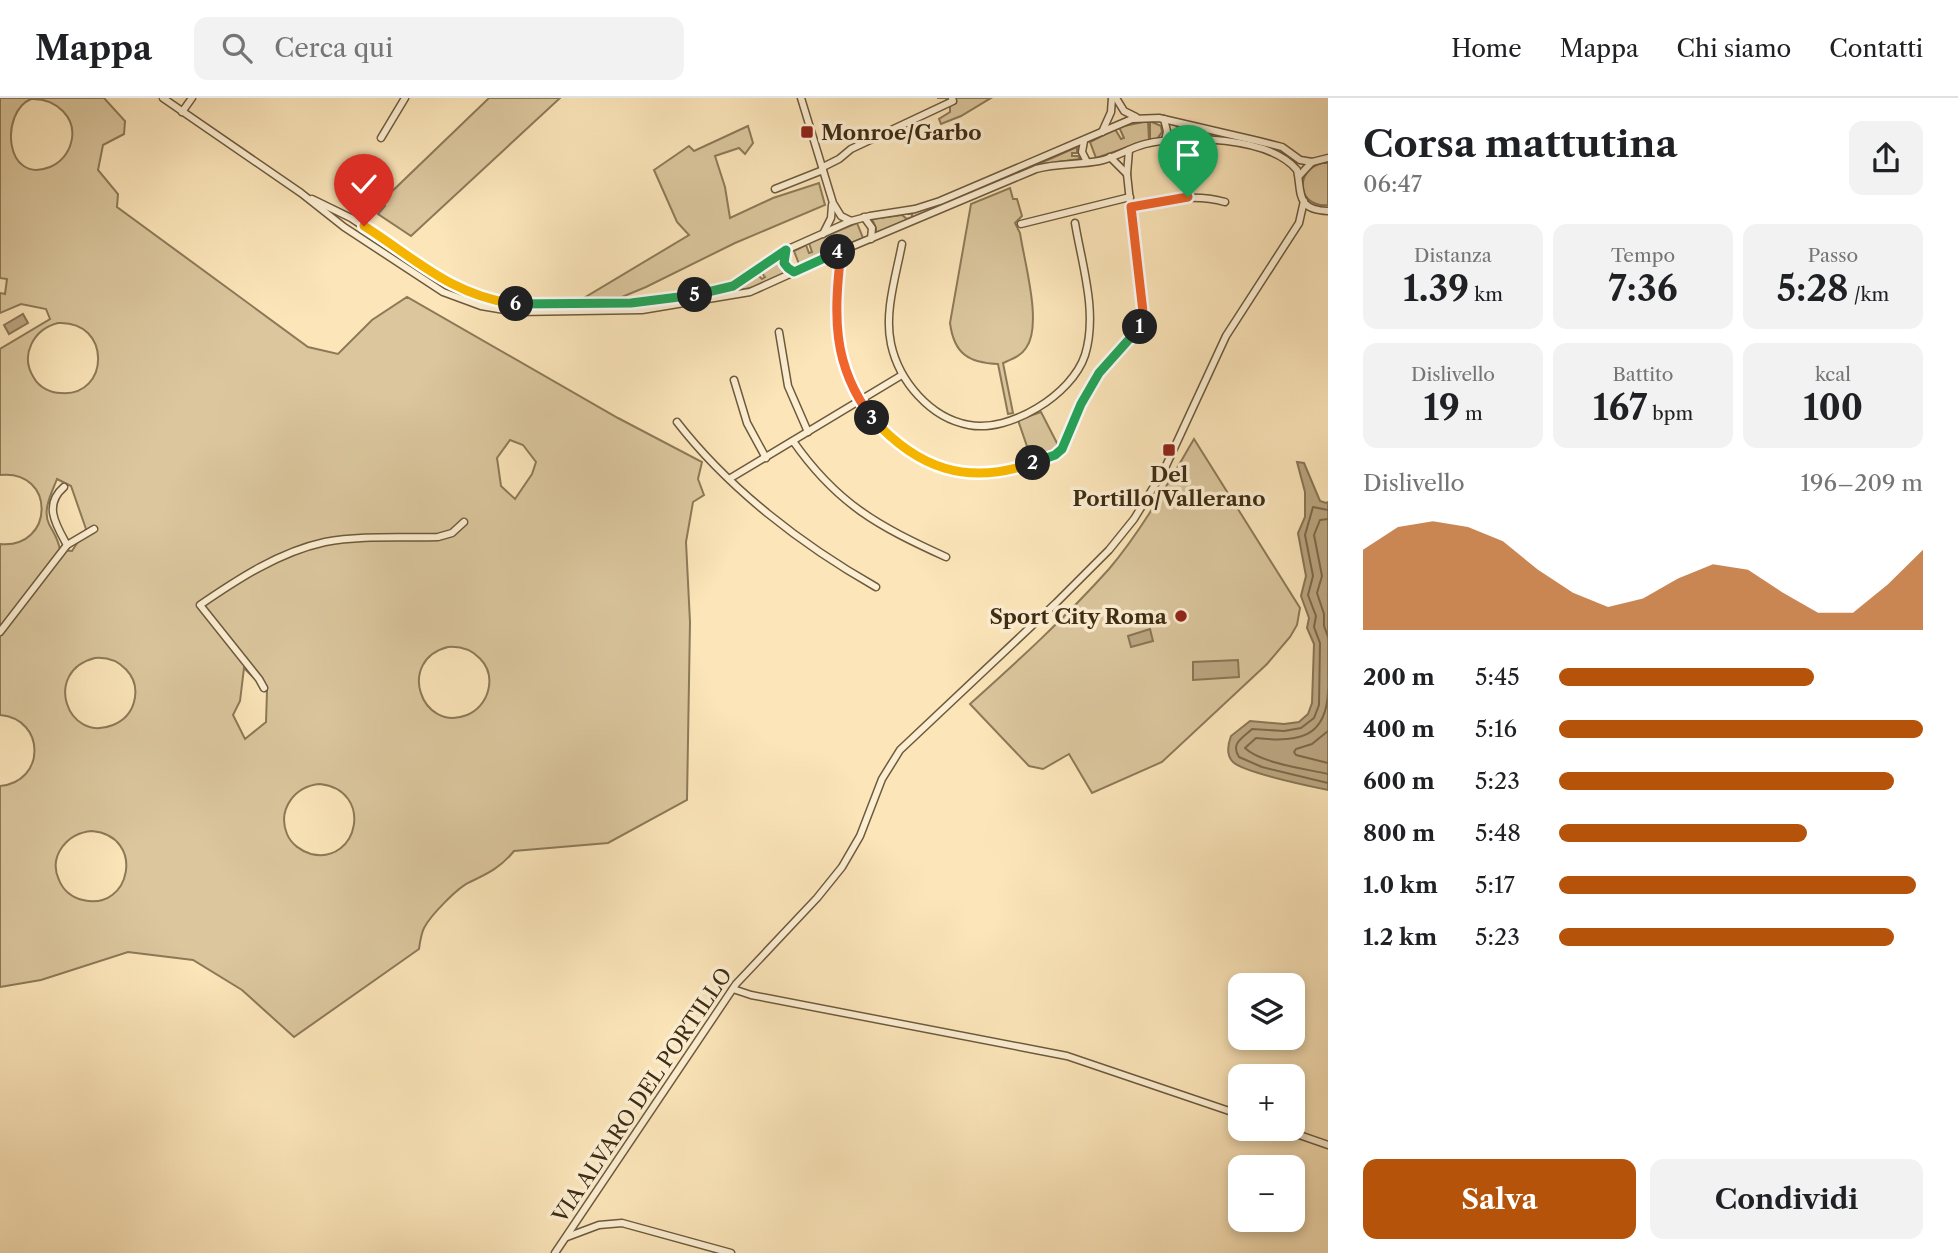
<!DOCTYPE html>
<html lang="it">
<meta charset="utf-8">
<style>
body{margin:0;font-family:"Libre Caslon Text",serif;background:#f2f2f2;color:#202124;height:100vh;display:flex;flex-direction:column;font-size:26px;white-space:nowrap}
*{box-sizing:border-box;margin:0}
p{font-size:23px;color:#757577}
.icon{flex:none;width:38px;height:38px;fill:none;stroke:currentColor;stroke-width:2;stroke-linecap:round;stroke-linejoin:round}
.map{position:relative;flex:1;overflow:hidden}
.panel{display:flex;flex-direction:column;background:#fff;width:630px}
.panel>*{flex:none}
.buttons{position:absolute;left:1228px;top:875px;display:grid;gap:14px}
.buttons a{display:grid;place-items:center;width:77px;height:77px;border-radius:14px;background:#fff;box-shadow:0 4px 10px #0003;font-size:35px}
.pin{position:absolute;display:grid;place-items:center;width:60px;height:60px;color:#fff;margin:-72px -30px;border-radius:50% 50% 50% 0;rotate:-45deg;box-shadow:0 0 7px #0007}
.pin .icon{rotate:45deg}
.km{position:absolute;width:35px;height:35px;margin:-18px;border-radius:50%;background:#222;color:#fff;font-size:19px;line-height:35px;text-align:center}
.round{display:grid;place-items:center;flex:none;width:74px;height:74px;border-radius:14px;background:#f2f2f2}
.overview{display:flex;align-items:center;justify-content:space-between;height:119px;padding:0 35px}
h1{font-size:38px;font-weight:800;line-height:52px}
.metrics{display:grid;grid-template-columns:repeat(3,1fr);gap:10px;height:119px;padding:7px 35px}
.metrics div{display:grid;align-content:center;border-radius:14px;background:#f2f2f2;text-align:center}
.metrics b{font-size:35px;font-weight:800}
.metrics small{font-size:19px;font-weight:400}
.metrics p{font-size:19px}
.chart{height:196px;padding:14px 35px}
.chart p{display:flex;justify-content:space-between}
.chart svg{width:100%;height:126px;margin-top:7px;fill:#b45309;opacity:.7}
.primary-button{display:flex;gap:14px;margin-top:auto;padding:14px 35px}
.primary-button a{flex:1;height:80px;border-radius:14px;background:#b45309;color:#fff;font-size:28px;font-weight:800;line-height:80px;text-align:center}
.primary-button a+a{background:#f2f2f2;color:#202124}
ul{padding:0 35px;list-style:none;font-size:23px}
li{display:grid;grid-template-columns:112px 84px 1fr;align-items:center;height:52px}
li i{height:18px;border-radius:9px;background:#b45309}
header{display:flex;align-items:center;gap:42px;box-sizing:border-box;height:98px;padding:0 35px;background:#fff;border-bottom:2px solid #e0e0e0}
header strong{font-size:33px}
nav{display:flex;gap:38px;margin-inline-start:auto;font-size:24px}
.search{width:490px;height:63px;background:#f2f2f2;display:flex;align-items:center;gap:18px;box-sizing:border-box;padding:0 24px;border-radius:14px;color:#757577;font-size:26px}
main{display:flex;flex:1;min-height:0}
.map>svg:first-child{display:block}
.green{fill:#dbc69d;stroke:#8c7958;stroke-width:2;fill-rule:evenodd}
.water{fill:#bba681;stroke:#897555;stroke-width:2}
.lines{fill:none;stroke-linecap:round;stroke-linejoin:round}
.shore{stroke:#7c694a;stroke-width:2}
.minor-casing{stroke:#6d5a3c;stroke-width:9}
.minor{stroke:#fceed2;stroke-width:6}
.split-1-casing{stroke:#fff;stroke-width:14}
.split-2-casing{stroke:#fff;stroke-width:14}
.split-3-casing{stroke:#fff;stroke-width:14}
.split-4-casing{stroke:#fff;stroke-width:14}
.split-5-casing{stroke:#fff;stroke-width:14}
.split-6-casing{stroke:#fff;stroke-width:14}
.split-7-casing{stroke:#fff;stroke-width:14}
.split-1{stroke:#f0652b;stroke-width:9}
.split-2{stroke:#22a559;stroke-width:9}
.split-3{stroke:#f5b400;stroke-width:9}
.split-4{stroke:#f0652b;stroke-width:9}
.split-5{stroke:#22a559;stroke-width:9}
.split-6{stroke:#22a559;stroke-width:9}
.split-7{stroke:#f5b400;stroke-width:9}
.poi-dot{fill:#8f2418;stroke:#fceed2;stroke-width:2.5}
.labels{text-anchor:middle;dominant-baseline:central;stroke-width:7;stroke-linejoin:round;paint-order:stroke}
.poi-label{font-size:21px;font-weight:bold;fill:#3e2c13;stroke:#fceed2;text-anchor:start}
.street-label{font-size:21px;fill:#3e2c13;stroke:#fceed2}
</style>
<header>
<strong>Mappa</strong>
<div class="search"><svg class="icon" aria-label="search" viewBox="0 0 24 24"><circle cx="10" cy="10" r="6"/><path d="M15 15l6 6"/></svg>Cerca qui</div>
<nav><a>Home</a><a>Mappa</a><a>Chi siamo</a><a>Contatti</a></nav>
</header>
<main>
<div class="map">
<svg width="1328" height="1155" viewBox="0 0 1328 1155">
<rect width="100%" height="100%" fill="#fbe5b9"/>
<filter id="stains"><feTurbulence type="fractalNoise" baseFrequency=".00286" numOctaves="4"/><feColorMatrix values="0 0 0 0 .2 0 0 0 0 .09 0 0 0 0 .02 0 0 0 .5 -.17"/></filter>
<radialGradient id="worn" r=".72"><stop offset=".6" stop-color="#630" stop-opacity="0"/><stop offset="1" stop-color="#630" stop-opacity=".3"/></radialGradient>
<g class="green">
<path d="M0 0H104L125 23 124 36 103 47 98 72 118 96 117 109 308 249 338 256 372 222 407 199 618 320 702 364 698 381 704 397 693 404 686 444 690 524 687 702 608 745 514 753C501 769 489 775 470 784 458 789 430 818 424 830 421 836 420 844 419 851L294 939 242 892 193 862 128 854 41 882 0 889V688C46 684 46 621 0 617V446C55 451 56 371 0 377V251L50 221 46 211 21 206 0 215V195L5 196 7 181 0 180ZM31 1C56 0 78 20 71 45 68 56 60 65 50 69 4 87 0 14 31 1ZM58 225C112 222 110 299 61 295 50 295 39 289 34 280 19 257 34 231 58 225ZM510 342 523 347 536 364 532 376 515 401 501 388 497 360ZM57 381 71 388 86 431 72 453 60 452C58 440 54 436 49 426 42 412 52 394 57 381ZM448 549C473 547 495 567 488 593 485 604 477 613 467 617 421 635 396 562 448 549ZM95 560C119 558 141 578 134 604 131 615 123 623 113 627 67 646 42 573 95 560ZM244 570 267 593 266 624 245 641 233 617 240 603ZM320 686C374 692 359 767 311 756 301 753 291 746 287 736 277 711 295 688 320 686ZM92 733C146 738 131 814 83 802 72 800 63 792 59 782 48 758 67 735 92 733Z"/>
<polygon points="489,0 560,0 411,138 378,116 385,108 382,103"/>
<polygon points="937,0 991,0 961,18 941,26 939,21 950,14 950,4 945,0"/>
<polygon points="1148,23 1149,42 1096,60 1090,44 1115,31 1121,41 1124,40 1119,29"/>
<polygon points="1150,23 1161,28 1162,34 1157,41 1150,41"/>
<polygon points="748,28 753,45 745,56 739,50 715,58 725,89 730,120 773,100 819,85 825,107 735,145 646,189 622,199 584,200 689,137 677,124 654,72 689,48 694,53"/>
<polygon points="1177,28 1232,40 1198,38 1171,39 1172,34 1176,34"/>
<polygon points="1077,49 1077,55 1072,55 1072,58 1078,58 1080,61 1036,67"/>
<path d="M1322 65H1328V107C1298 110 1293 73 1322 65Z"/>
<path d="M1010 90 1013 101H1017L1022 118 1015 125 1020 135C1024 163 1043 227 1026 250 1021 258 1012 261 1003 265L1013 315 1008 316 998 266C969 265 954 256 950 225L971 106Z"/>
<polygon points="946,105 876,135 876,130 872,121 902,117 907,121 912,119 912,116 907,116"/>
<polygon points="857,125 863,140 799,166 794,153 806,147 809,155 812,154 809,145"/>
<polygon points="780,159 780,166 787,174 754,189 723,196 740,188 757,176 762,181 765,179 760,173"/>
<polygon points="1041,314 1059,349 1031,360 1018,322"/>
<path d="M1194 341 1300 510 1297 527 1290 539 1267 566 1162 664 1092 695 1069 656 1043 671 1029 668 970 606C1018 563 1066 519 1109 471 1142 432 1168 385 1194 341Z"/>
</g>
<g class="water">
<polygon points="23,216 28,225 9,236 4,227"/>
<path d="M1297 364 1304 365 1320 403 1326 405 1328 404V692C1309 688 1245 675 1233 664 1226 657 1228 646 1231 638L1250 623 1284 626 1299 624 1308 616 1312 605 1314 546 1307 530 1309 520 1301 498 1306 478 1298 435 1305 419V394Z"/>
<polygon points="1150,531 1153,543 1131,549 1128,538"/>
<polygon points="1238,562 1239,579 1193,582 1193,564"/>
</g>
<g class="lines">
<g class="shore">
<path d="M1328 412 1313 409 1305 437 1313 478 1308 497 1316 518 1314 529 1320 545 1319 607 1314 620 1301 630 1284 633 1252 631C1243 640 1230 645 1239 659L1262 669 1328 685"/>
<polyline points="1328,421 1320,422 1314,437 1322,478 1317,495 1324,516 1324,528 1328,539"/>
<path d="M1328 592C1327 640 1298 645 1256 640L1245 650C1260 665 1306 671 1328 676"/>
<polyline points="1328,633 1312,646 1296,651 1294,654 1296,657 1328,665"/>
</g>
<g class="minor-casing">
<g id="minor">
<path d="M163 0 301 95 344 129 443 194 481 208 516 214 642 212 750 194 841 153 1036 71C1057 65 1078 67 1099 63 1115 60 1129 50 1145 46 1184 36 1270 39 1297 72 1302 94 1295 112 1328 113"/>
<polyline points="801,0 833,105 841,118 851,123"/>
<polyline points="1116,0 1124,13 1136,19"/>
<polyline points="182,14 192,0"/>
<polyline points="1164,21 1167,33 1165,43"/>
<polyline points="1102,34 1111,14 1112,0"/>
<polyline points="381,40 405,0"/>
<polyline points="1084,43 1082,54 1087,64"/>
<polyline points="1110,59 1127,76"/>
<polyline points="823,69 839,61 851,51 953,3 952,0"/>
<polyline points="1299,78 1312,64 1328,60"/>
<polyline points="775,91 823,72"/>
<polyline points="312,101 351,120 454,189 491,202 534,207 645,204 721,192 742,184 786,152 851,123 870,118 915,111 940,103 1132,21 1159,20 1258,43 1282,49 1300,62 1312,64"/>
<path d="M1131 109C1163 102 1193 95 1225 104"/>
<polyline points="864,119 872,130 871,141"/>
<polyline points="1021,126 1130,99"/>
<polyline points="823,136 831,120 832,107"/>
<path d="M902 146C896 178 884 214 891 246 899 283 930 320 969 327 1009 335 1072 297 1085 257 1098 215 1082 167 1075 125"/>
<polyline points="786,152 784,165 794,174"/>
<path d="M841 153C838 183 833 212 837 243 849 315 916 382 992 376 1009 375 1050 364 1062 351 1071 342 1073 324 1078 312 1084 300 1092 287 1099 275 1111 256 1135 245 1143 223L1127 76 1129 52"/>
<polyline points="779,234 788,288 808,334"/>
<polyline points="734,282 747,325 766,360"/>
<path d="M677 324C729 391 802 447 876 489"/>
<path d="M793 343C837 406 878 428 946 459"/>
<polyline points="729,381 902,277"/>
<path d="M64 389C43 407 56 427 67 447"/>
<polyline points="0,534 67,447 94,431"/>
<path d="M264 590 259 581 200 507C238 481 279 454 325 444 361 437 401 440 438 439L452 435 464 424"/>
<polyline points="733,891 751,897 1067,958 1241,1017"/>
<polyline points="1282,1031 1328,1047"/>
<polyline points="567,1139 599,1127 622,1125 731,1155"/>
<polyline points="555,1155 736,886 817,800 842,769 860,738 882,681 900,652 1056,505 1109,452 1134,421 1164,372 1226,238 1299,125 1304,103"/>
</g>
</g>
<use href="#minor" class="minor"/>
</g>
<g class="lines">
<g class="split-1-casing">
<polyline id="split-1" points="1140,229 1143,214 1131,109 1188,99"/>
</g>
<g class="split-2-casing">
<polyline id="split-2" points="1033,365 1055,357 1062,351 1081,306 1099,275 1140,229"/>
</g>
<g class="split-3-casing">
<path id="split-3" d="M872 320C918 371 967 388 1033 365"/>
</g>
<g class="split-4-casing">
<path id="split-4" d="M838 154 841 153C834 216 831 266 872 320"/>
</g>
<g class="split-5-casing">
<polyline id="split-5" points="695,197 733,188 786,152 784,165 788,170 794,174 838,154"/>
</g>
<g class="split-6-casing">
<polyline id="split-6" points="516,206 631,205 695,197"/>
</g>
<g class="split-7-casing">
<path id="split-7" d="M364 128C416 161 452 198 516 206"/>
</g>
<use href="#split-1" class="split-1"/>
<use href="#split-2" class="split-2"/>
<use href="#split-3" class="split-3"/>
<use href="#split-4" class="split-4"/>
<use href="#split-5" class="split-5"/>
<use href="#split-6" class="split-6"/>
<use href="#split-7" class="split-7"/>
</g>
<g class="poi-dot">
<rect x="800" y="27" width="14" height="14" rx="3.5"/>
<rect x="1162" y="345" width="14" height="14" rx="3.5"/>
<circle cx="1181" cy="518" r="7"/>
</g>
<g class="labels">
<g class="poi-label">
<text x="821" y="34">Monroe/Garbo</text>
<text x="1169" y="376" text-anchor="middle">Del<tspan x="1169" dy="24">Portillo/Vallerano</tspan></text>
<text x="1167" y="518" text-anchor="end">Sport City Roma</text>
</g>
<g class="street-label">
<text transform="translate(642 997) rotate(-56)">VIA ALVARO DEL PORTILLO</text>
</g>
</g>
<rect width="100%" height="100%" filter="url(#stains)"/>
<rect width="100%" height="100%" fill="url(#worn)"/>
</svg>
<div class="buttons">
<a><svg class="icon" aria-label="layers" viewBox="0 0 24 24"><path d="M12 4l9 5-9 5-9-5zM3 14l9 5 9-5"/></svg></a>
<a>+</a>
<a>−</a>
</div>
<div class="pin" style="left:1188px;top:99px;background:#1e9e55"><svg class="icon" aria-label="arrive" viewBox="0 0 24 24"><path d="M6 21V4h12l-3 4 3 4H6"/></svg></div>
<div class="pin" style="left:364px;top:128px;background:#d93025"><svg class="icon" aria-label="check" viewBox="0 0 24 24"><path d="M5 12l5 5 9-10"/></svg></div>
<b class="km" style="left:1140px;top:229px">1</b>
<b class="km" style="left:1033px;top:365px">2</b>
<b class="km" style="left:872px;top:320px">3</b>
<b class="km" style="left:838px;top:154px">4</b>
<b class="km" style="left:695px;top:197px">5</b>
<b class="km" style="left:516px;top:206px">6</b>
</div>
<section class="panel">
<div class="overview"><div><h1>Corsa mattutina</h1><p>06:47</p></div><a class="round"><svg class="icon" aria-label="share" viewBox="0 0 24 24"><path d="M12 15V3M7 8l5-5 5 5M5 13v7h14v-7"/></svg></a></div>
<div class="metrics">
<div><p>Distanza</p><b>1.39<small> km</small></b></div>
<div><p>Tempo</p><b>7:36</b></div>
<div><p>Passo</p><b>5:28<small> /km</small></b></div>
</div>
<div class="metrics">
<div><p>Dislivello</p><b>19<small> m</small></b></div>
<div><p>Battito</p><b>167<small> bpm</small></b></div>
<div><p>kcal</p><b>100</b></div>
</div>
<div class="chart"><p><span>Dislivello</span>196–209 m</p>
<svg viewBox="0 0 160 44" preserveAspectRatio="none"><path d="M0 44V16L10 8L20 6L30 8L40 13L50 23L60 31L70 36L80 33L90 26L100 21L110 23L120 31L130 38L140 38L150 28L160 16V44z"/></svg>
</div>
<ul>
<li><b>200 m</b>5:45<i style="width:70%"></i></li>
<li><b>400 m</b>5:16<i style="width:100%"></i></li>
<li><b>600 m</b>5:23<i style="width:92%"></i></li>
<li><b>800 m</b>5:48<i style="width:68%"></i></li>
<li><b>1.0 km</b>5:17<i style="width:98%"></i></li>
<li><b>1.2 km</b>5:23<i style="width:92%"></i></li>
</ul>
<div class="primary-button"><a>Salva</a><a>Condividi</a></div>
</section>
</main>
